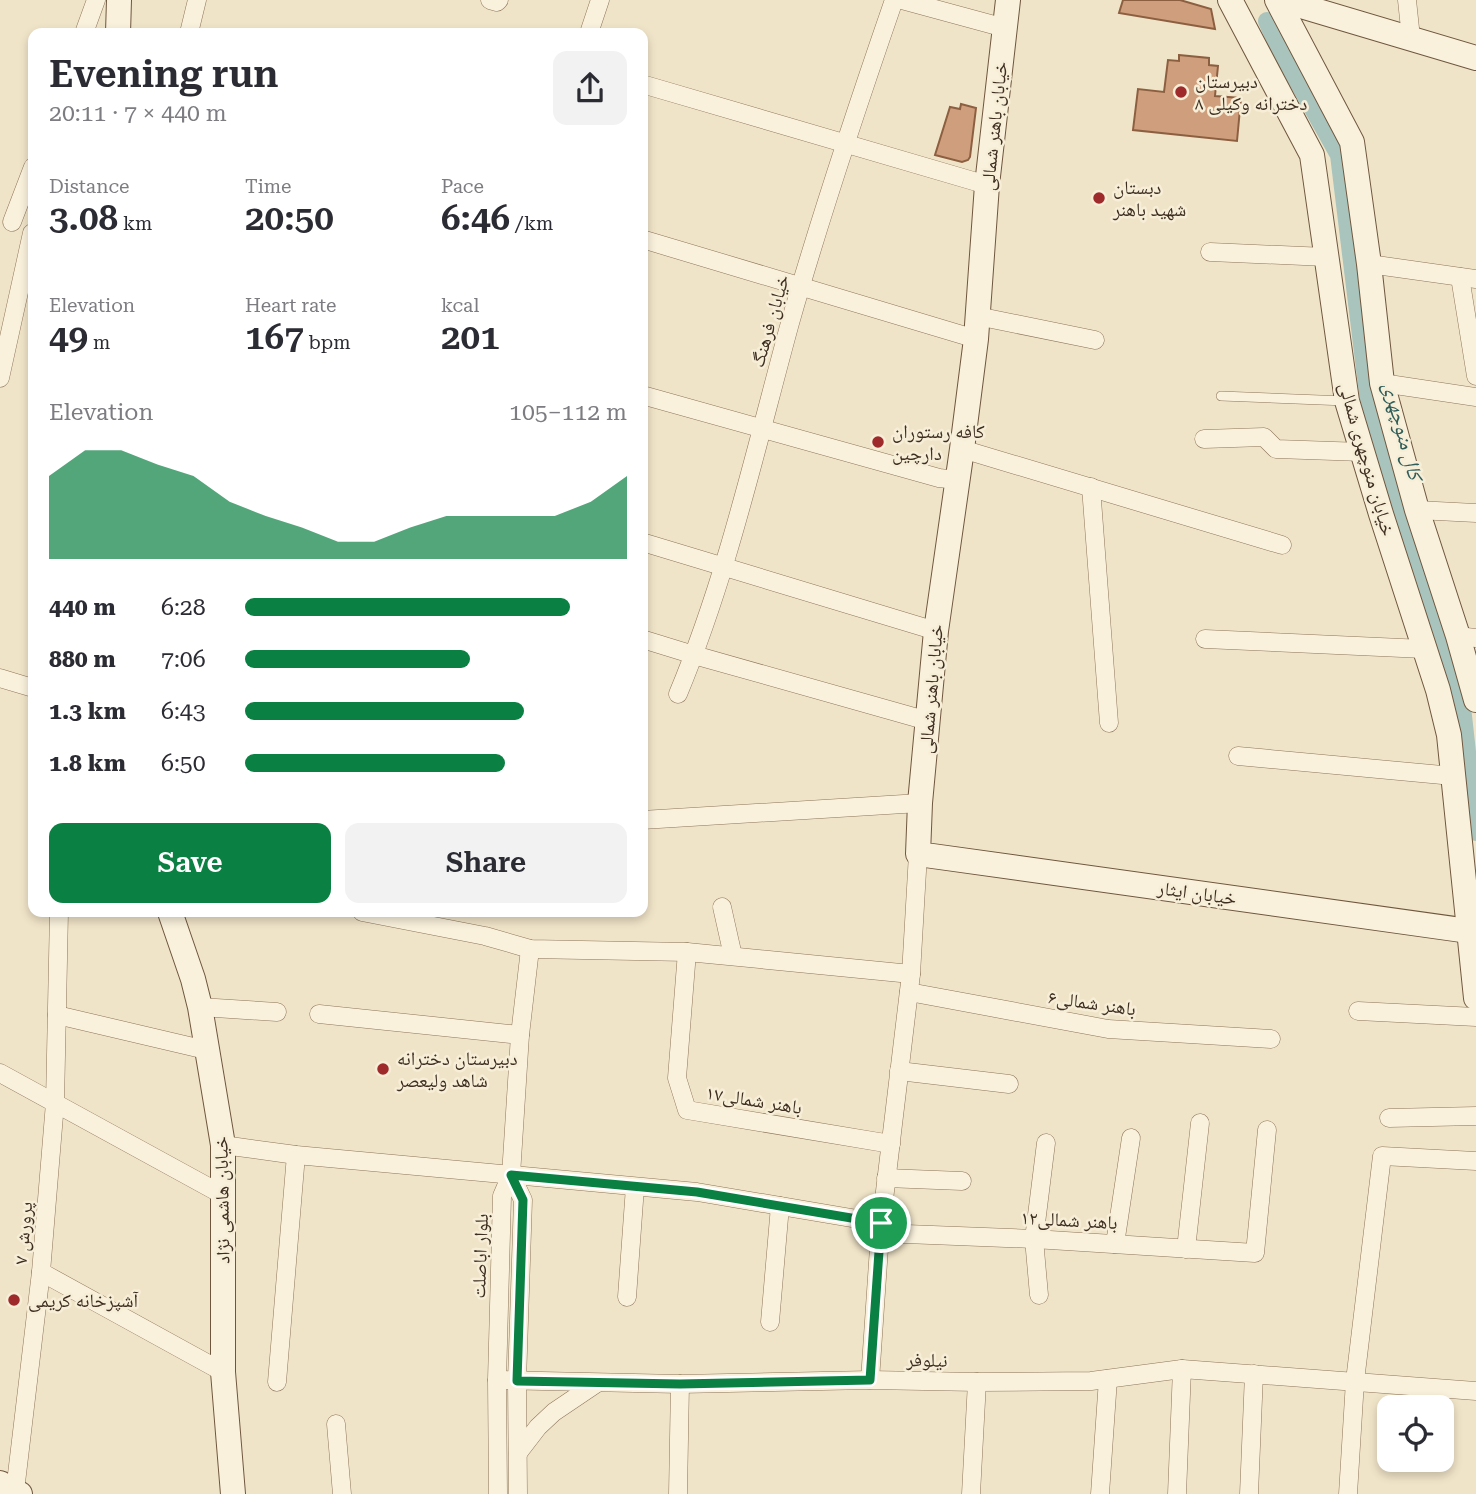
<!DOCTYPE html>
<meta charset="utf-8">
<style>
body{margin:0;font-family:"Roboto Serif","Noto Naskh Arabic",serif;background:#f2f2f3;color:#2b2b33;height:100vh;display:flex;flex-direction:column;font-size:26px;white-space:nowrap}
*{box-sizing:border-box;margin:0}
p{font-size:23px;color:#7c7c81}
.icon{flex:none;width:38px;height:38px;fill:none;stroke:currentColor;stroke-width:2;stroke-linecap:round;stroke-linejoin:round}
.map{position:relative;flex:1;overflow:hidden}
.sheet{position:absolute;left:28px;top:28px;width:620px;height:889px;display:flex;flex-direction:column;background:#fff;border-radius:14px;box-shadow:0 4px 10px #0003}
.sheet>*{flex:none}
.tools{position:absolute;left:1377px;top:1395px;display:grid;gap:14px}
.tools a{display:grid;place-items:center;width:77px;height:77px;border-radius:14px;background:#fff;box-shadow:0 4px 10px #0003;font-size:35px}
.pin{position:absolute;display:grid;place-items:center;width:60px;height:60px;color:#fff;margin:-30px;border:4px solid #fff;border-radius:50%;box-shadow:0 2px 7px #0007}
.round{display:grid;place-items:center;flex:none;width:74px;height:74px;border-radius:14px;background:#f2f2f3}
.summary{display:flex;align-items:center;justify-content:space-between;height:119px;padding:0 21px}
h1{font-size:38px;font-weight:600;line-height:52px}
.figures{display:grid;grid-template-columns:repeat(3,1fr);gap:10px;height:119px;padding:7px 21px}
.figures div{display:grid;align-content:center}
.figures b{font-size:35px;font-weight:600}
.figures small{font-size:19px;font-weight:400}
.figures p{font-size:19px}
.chart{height:196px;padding:14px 21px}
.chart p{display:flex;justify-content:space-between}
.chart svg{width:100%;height:126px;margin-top:7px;fill:#0b8043;opacity:.7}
.cta{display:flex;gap:14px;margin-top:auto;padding:14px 21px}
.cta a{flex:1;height:80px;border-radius:14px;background:#0b8043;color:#fff;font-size:28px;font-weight:600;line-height:80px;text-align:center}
.cta a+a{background:#f2f2f3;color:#2b2b33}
ul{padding:0 21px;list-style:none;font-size:23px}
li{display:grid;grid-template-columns:112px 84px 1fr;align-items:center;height:52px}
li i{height:18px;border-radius:9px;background:#0b8043}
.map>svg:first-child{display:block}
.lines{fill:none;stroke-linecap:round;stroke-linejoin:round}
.canal{stroke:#a9c4bc;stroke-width:18}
.building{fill:#cf9f7d;stroke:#8d5f41;stroke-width:2}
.lane-casing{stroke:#8d765c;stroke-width:10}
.street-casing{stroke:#8d765c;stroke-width:19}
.secondary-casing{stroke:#6f573f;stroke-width:26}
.lane{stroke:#faf1dc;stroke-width:9}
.street{stroke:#faf1dc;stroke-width:18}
.secondary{stroke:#faf1dc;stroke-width:24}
.route-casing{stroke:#fff;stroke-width:14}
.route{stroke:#0b8043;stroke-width:9}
.poi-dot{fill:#9e2a2b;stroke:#f7eed8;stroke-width:2.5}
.labels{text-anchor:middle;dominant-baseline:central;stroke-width:5;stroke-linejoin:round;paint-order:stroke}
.poi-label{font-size:19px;fill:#3d2e20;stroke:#f7eed8;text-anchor:start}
.street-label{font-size:19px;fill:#3d2e20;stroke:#f7eed8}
.water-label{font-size:21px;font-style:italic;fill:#2f5d5a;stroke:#f7eed8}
</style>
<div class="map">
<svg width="1476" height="1494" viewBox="0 0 1476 1494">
<rect width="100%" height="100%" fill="#f0e4c8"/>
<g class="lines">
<polyline class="canal" points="1267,21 1279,48 1339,155 1370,410 1436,630 1447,654 1462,707 1476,832"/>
</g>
<g class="building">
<polygon points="1123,0 1180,0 1211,9 1215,29 1119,13"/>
<polygon points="1179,55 1209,58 1209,65 1218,66 1215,96 1241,98 1237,141 1133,130 1138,89 1164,92 1168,60 1179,61"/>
<polygon points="961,104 976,108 970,157 968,160 962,162 935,155 950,107 960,109"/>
</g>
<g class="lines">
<g class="lane-casing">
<polyline id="lane" points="1221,396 1346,401"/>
</g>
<g class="street-casing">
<g id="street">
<polyline points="490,0 497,2 499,0"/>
<polyline points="902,0 1005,28"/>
<polyline points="1407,0 1411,38"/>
<polyline points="84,33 96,0"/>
<polyline points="189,33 197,0"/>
<polyline points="589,33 600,0"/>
<polyline points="642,84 987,185"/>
<polyline points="12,222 33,167"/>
<polyline points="642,239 976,339"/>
<polyline points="1210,252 1326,257"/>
<polyline points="1369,264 1476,279"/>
<polyline points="1460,277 1476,376"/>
<polyline points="977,316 1095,340"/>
<polyline points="0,378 32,233"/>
<polyline points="1382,383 1476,397"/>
<polyline points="642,395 939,478 957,480"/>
<polyline points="1204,439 1264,437 1276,449 1363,452"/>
<polyline points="962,449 1282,545"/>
<polyline points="1091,487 1109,723"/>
<polyline points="1417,510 1476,513"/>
<polyline points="642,542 936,631"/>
<polyline points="1458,636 1476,638"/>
<polyline points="642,639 694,655 928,721"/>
<polyline points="1205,639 1424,649"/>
<polyline points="0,678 33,688"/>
<path d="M678 694C728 574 756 447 790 323 821 214 857 107 894 0"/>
<polyline points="1238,756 1453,776"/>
<polyline points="642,820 920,803"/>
<polyline points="722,907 733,956"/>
<polyline points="362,912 485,936 530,949 687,952 911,974"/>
<polyline points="687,952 677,1078 687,1110 891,1144"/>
<polyline points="909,992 1108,1029 1271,1039"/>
<polyline points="200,1007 277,1012"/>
<polyline points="1358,1011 1476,1017"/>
<polyline points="319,1014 520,1035"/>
<polyline points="57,1015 206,1050"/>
<polyline points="899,1071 1009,1084"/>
<polyline points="0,1073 223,1195"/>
<polyline points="1389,1118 1476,1116"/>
<polyline points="223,1145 296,1155 697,1192 881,1223"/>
<polyline points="511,1175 523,1200 517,1381 518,1494"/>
<polyline points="886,1178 962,1181"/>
<polyline points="880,1233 1034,1239 1255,1253 1267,1130"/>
<polyline points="1115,1244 1131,1138"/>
<polyline points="1186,1249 1200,1123"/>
<polyline points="41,1272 223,1372"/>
<polyline points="1039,1295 1034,1239 1046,1143"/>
<polyline points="627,1297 635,1187"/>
<polyline points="770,1322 780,1206"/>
<polyline points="497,1380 680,1384 870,1380 977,1382 1091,1381 1182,1369 1476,1391"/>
<polyline points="870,1380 880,1233 911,974 918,854"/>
<polyline points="277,1382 296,1155"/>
<polyline points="336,1424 342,1494"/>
<polyline points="518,1453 538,1427 554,1412 597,1383"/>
<polyline points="15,1491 41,1272 55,1103 59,912"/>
<polyline points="498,1494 497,1380 502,1196 511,1175 520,1035 530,949"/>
<polyline points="678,1494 680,1384"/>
<polyline points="971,1494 977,1382"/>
<polyline points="1100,1494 1108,1379"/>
<polyline points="1177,1494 1182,1369"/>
<polyline points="1249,1494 1254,1374"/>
<polyline points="1348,1494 1355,1381 1382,1156 1476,1161"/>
</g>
</g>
<g class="secondary-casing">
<g id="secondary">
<polyline points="1008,0 987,185 976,339 962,449 936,631 920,803 918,854 1476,932"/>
<polyline points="1230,0 1312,155 1347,401 1381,514 1438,690 1449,735 1476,998"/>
<polyline points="1277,0 1352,142 1369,264 1382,383 1417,510 1458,636 1476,700"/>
<polyline points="1281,0 1476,58"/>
<polyline points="118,33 119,0"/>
<polyline points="170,912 193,979 200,1007 223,1145 223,1372 233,1494"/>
<polyline points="0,1483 20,1494"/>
</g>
</g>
<use href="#lane" class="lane"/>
<use href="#street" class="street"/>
<use href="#secondary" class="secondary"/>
</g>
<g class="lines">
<g class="route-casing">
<polygon id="route" points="511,1175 697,1192 881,1223 870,1380 680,1384 517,1381 523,1200"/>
</g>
<use href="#route" class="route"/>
</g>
<g class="poi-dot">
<circle cx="1181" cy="92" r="7"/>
<circle cx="1099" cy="198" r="7"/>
<circle cx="878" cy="442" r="7"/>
<circle cx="383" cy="1069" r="7"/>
<circle cx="14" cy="1300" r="7"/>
</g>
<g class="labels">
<g class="poi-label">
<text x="1195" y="81">دبیرستان<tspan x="1195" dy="22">دخترانه وکیلی ۸</tspan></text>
<text x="1113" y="187">دبستان<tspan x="1113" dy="22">شهید باهنر</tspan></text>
<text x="892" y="431">کافه رستوران<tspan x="892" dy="22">دارچین</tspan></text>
<text x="397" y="1058">دبیرستان دخترانه<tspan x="397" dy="22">شاهد ولیعصر</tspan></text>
<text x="28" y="1300">آشپزخانه کریمی</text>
</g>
<g class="street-label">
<text transform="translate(994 126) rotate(-84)">خیابان باهنر شمالی</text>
<text transform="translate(770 321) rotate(-74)">خیابان فرهنگ</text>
<text transform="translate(1367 459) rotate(74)">خیابان منوچهری شمالی</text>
<text transform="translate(931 689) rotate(-85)">خیابان باهنر شمالی</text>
<text transform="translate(1197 893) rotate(8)">خیابان ایثار</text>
<text transform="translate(1092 1003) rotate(8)">باهنر شمالی۶</text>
<text transform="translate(754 1100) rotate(9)">باهنر شمالی۱۷</text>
<text transform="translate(222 1200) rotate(-91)">خیابان هاشمی نژاد</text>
<text transform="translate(1069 1220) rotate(3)">باهنر شمالی۱۲</text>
<text transform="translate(23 1233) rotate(-85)">پرورش ۷</text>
<text transform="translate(480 1256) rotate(-88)">بلوار اباصلت</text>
<text transform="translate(927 1360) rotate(1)">نیلوفر</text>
</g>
<g class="water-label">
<text transform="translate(1403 431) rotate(75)">کال منوچهری</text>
</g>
</g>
</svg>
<div class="tools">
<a><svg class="icon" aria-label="locate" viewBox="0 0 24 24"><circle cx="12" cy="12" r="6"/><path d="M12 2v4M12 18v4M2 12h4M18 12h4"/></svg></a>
</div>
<div class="pin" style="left:881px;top:1223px;background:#1e9e55"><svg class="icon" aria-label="arrive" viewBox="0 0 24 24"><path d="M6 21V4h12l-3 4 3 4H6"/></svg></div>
<section class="sheet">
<div class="summary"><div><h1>Evening run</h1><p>20:11 · 7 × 440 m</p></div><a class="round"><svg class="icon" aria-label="share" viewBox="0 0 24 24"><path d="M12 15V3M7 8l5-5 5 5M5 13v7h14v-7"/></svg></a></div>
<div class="figures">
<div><p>Distance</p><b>3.08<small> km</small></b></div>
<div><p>Time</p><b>20:50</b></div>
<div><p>Pace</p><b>6:46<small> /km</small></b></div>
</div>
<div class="figures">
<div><p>Elevation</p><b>49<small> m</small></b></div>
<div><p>Heart rate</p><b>167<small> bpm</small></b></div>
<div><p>kcal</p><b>201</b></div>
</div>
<div class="chart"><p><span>Elevation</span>105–112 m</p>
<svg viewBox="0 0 160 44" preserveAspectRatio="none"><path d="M0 44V15L10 6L20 6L30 11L40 15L50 24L60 29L70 33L80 38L90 38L100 33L110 29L120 29L130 29L140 29L150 24L160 15V44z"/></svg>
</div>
<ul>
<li><b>440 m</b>6:28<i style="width:85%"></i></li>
<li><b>880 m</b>7:06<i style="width:59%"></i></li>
<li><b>1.3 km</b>6:43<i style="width:73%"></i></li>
<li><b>1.8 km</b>6:50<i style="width:68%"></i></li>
</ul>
<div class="cta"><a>Save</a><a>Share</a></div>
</section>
</div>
